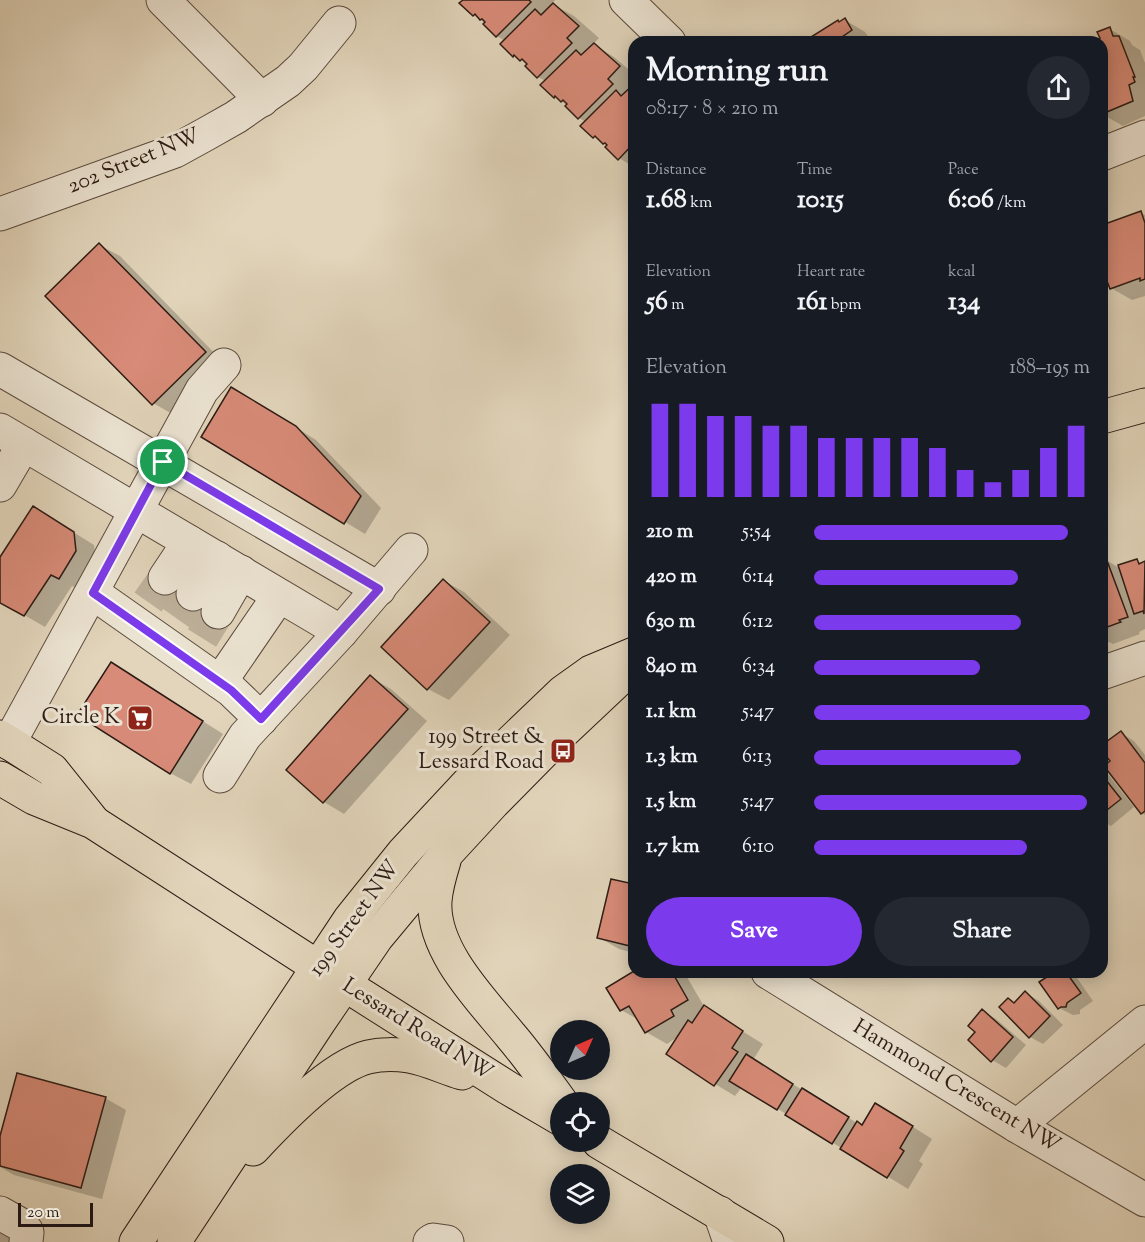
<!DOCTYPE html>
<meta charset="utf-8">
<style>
body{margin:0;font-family:"Sorts Mill Goudy",serif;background:#242831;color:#f1f3f6;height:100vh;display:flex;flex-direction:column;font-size:22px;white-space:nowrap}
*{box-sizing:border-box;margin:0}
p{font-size:20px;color:#9ea1a6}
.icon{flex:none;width:33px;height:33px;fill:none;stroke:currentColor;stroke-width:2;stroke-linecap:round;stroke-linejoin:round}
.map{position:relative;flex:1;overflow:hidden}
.side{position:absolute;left:628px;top:36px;width:480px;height:942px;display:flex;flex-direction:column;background:#171b24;border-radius:18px;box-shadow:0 3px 15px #0003}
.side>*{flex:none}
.needle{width:39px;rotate:45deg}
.controls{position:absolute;left:550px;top:1020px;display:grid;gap:12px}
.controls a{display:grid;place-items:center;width:60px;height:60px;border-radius:50%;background:#171b24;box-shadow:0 3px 15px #0003;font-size:30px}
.scale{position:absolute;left:18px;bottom:15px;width:75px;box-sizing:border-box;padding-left:6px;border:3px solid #2c1b14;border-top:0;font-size:16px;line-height:21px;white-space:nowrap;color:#2c1b14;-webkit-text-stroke:4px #ece4d3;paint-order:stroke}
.pin{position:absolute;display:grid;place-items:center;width:51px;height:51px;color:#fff;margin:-26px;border:3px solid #fff;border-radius:50%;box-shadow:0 2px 6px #0007}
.round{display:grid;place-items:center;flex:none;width:63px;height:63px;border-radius:32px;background:#242831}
.summary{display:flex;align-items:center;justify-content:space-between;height:102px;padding:0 18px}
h1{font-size:33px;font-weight:800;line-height:45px}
.stats{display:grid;grid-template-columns:repeat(3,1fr);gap:9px;height:102px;padding:6px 18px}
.stats div{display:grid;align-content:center}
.stats b{font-size:26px;font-weight:800}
.stats small{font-size:16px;font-weight:400}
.stats p{font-size:16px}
.chart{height:168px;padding:12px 18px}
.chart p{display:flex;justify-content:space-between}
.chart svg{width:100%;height:108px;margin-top:6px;stroke:#7c3aed;stroke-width:6}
.button{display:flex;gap:12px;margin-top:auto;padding:12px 18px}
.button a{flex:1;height:69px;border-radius:36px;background:#7c3aed;color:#fff;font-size:24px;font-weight:800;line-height:69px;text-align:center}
.button a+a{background:#242831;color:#f1f3f6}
ul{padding:0 18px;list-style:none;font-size:20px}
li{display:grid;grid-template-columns:96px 72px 1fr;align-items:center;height:45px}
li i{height:15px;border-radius:8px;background:#7c3aed}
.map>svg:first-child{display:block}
.shadow{fill:#0003}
.building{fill:#d88b78;stroke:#2c1b14;stroke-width:1.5}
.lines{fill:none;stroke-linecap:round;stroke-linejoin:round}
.minor-tunnel{stroke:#beb09a;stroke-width:33;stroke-dasharray:33 16;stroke-linecap:butt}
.minor-casing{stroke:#5a4a3e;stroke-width:35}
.major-casing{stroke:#2c1b14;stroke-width:35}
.minor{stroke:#ece4d3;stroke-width:33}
.major{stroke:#e2d5bb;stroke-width:33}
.route-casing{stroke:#fff;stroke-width:12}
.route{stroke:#7c3aed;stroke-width:8}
.labels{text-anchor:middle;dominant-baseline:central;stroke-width:6;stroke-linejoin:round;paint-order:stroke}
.street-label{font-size:22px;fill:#2c1b14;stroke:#ece4d3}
.poi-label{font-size:22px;fill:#2c1b14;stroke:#ece4d3;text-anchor:end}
</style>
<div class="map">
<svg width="1145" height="1242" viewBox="0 0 1145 1242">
<rect width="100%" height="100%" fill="#e2d5bb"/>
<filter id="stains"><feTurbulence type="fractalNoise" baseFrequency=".00333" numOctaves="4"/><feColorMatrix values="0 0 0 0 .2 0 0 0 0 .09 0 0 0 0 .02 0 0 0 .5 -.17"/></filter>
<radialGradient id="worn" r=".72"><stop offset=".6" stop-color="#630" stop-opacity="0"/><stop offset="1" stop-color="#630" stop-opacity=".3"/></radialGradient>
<g class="shadow">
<polygon points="465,0 555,0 552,4 574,16 599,38 593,44 614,57 634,74 634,167 619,158 608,145 594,137 583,126 586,122 579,118 568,105 554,97 546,81 538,77 529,64 514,56 502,44 505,41 497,36 485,24 487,23 473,15"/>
<polygon points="845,20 865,32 872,42 806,42"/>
<polygon points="1110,29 1130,41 1132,45 1140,50 1145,63 1145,116 1123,126 1102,114 1102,42 1098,42"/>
<polygon points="1141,213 1145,215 1145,296 1132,300 1111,288"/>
<polygon points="99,245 120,256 225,364 174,415 153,403"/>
<polygon points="252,400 316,440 381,508 365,534 203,436"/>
<polygon points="54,520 94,545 96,563 80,590 72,586 45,627 0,601 0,560"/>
<polygon points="1106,560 1121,569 1137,561 1143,564 1145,563 1145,629 1139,632 1140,634 1113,644 1109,642 1102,644 1102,562"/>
<polygon points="444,581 464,592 510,635 449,700 428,689 383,646"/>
<polygon points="132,676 223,734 191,784 170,773"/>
<polygon points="370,677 391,689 427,721 344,814 324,802 288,770"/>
<polygon points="1121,733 1134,741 1145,755 1145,815 1142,813 1112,761"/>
<polygon points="1102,770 1107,773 1134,807 1111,826 1102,821"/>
<polygon points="612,880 634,885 634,953 619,949 598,937"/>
<polygon points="635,972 684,972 705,1008 763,1044 753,1060 862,1126 896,1116 932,1139 919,1161 923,1164 908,1189 742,1087 735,1096 715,1084 679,1036 667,1044 646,1032 639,1020 621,1010"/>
<polygon points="1050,972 1073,972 1093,1001 1080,1010 1080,1014 1073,1015 1059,1008"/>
<polygon points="1026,993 1039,1001 1063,1025 1043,1044 1030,1037 1009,999 1015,1003"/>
<polygon points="983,1011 996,1019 1026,1045 1006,1068 992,1060 977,1032"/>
<polygon points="105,1098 126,1110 102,1199 14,1175 0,1167 0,1141"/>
<polygon points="0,1229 20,1242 0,1242"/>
</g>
<g class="building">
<polygon points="463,0 529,0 531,2 496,37 483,24 485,22 482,19 480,20 475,14 473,16 459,3"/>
<polygon points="553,3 579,26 567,38 572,43 537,78 525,66 527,64 522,59 520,61 514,55 513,57 500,44 535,9 541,15"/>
<polygon points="845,18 852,30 842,37 845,42 803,42 838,20 839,22"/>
<polygon points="1110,27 1113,36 1119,36 1135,77 1133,77 1135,82 1129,85 1133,101 1102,114 1102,42 1096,42 1095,40 1100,38 1097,32"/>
<polygon points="594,43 620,66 608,79 613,84 578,119 565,106 567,104 563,100 561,102 555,96 554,98 540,85 576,50 581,55"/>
<polygon points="634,84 634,143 618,160 605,147 607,145 605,143 603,144 595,136 593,138 580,126 616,90 621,96"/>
<polygon points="1141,211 1145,223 1145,279 1140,281 1140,278 1110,289 1102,268 1102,225"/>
<polygon points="99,243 206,352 152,405 45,296"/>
<polygon points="231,387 296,426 361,496 344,524 201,437"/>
<polygon points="33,506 74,532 76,551 59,579 51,575 24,616 0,603 0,557"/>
<polygon points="1106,558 1128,617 1119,620 1121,622 1102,629 1102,560"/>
<polygon points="1137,559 1139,564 1145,561 1144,614 1143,611 1134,614 1118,565"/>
<polygon points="443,579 490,622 427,690 381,647"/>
<polygon points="111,662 203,721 170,774 77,715"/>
<polygon points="370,675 408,709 323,803 286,770"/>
<polygon points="1121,731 1145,763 1145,811 1141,814 1104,766 1110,761 1102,751 1102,745"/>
<polygon points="1102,775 1121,799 1102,814"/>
<polygon points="611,879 634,884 634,947 597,938"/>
<polygon points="634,971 672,972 688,1000 671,1010 674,1016 645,1033 629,1006 620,1011 606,988"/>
<polygon points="1048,972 1066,972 1081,993 1067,1003 1066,1007 1061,1007 1058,1009 1039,982 1050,975"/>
<polygon points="1025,991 1050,1016 1029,1038 999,1007 1008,998 1014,1003"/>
<polygon points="704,1005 743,1031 732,1048 738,1052 714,1086 666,1054 688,1020 692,1023"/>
<polygon points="982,1009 1013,1037 991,1062 968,1040 975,1032 968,1026"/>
<polygon points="746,1054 793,1084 777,1110 729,1081"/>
<polygon points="17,1073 106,1097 81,1188 0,1166 0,1136"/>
<polygon points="802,1088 849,1117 832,1144 785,1115"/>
<polygon points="875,1103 913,1126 900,1148 904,1151 887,1178 840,1149 857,1121 862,1125"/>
</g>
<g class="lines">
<g class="minor-tunnel">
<polyline points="148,602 165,578"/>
<polyline points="176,618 193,594"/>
<polyline points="202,638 218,612"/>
</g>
<g class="minor-casing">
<g id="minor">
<polyline points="163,0 262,100"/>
<polyline points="626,0 669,42"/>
<polyline points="1102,154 1145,137"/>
<polyline points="0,214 175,151 206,134 236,117 288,81 303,67 339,23"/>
<polyline points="0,369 379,589"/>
<polyline points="0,430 341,632"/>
<polyline points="0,485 24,444"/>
<polyline points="165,578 189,542"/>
<polyline points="93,593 231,690 261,719"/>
<polyline points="193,594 217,558"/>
<polyline points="218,612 241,572"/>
<polyline points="1102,673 1145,658"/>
<polyline points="220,682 279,596"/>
<polyline points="9,743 202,390 224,365"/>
<polyline points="220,776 245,736 341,632 411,550"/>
<polyline points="768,972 1017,1126 1145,1200"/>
<polyline points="1017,1126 1145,1022"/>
<polyline points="0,1213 23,1226 27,1232 26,1242"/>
<polyline points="720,1213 730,1242"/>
<polyline points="430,1242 433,1240 447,1242"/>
</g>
</g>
<g class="major-casing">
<g id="major">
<polyline points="1102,417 1145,405"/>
<polyline points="0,737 52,770 92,820"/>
<polyline points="0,778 34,798 93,822 344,984 508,1088 561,1119"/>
<path d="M444 861C440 874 436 887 435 901 432 951 482 1000 511 1036 529 1057 545 1080 561 1102"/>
<polyline points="599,1142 767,1242"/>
<path d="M253 1149C279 1121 331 1066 368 1057 380 1054 397 1054 409 1056 427 1059 445 1068 462 1073"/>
<polyline points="136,1242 350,919 403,853 472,779 563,692 591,672 634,654"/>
<polyline points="174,1242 319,1022 377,937 446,854 493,803 565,730 634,665"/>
</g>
</g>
<use href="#minor" class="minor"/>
<use href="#major" class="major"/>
</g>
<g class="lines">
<g class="route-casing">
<polygon id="route" points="163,462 379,589 261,719 231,690 93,593"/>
</g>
<use href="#route" class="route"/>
</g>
<defs>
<g id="supermarket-square" transform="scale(1.35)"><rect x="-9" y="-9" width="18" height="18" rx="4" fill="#8f2418" stroke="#ece4d3"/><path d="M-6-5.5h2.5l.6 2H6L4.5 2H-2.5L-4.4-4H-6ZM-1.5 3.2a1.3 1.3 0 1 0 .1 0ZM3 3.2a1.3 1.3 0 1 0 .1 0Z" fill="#fff"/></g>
<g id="bus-square" transform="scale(1.35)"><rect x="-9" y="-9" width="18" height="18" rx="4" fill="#8f2418" stroke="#ece4d3"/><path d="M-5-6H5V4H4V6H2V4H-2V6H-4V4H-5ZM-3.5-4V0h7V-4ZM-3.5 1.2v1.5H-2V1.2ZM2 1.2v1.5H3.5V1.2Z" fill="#fff"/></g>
</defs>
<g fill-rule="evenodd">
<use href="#supermarket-square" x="140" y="718"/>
<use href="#bus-square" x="563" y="751"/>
</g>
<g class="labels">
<g class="street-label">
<text transform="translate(134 162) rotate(-22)">202 Street NW</text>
<text transform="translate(355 919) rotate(-54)">199 Street NW</text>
<text transform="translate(417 1030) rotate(32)">Lessard Road NW</text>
<text transform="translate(956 1087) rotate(31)">Hammond Crescent NW</text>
</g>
<g class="poi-label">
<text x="120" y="718">Circle K</text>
<text x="544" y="738">199 Street &amp;<tspan x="544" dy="25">Lessard Road</tspan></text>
</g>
</g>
<rect width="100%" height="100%" filter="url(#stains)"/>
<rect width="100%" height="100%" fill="url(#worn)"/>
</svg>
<div class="controls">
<a><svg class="needle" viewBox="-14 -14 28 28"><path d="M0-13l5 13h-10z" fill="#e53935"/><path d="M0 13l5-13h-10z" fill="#9ea1a6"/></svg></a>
<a><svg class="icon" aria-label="locate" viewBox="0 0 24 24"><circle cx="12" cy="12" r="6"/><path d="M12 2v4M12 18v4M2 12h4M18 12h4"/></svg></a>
<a><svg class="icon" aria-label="layers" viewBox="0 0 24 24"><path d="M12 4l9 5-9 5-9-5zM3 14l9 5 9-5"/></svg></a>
</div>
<div class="scale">20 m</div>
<div class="pin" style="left:163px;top:462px;background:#1e9e55"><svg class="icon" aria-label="arrive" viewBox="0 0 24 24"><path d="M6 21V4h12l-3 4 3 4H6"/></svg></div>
<section class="side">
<div class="summary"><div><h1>Morning run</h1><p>08:17 · 8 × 210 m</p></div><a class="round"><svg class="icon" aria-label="share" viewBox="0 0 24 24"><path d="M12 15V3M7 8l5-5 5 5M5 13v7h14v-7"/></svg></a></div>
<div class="stats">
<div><p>Distance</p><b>1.68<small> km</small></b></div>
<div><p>Time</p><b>10:15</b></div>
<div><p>Pace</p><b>6:06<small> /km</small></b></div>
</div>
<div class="stats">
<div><p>Elevation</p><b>56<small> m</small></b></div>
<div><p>Heart rate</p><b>161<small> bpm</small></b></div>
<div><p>kcal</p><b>134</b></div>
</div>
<div class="chart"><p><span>Elevation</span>188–195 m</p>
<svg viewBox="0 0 160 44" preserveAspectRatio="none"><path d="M5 44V6M15 44V6M25 44V11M35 44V11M45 44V15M55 44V15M65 44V20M75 44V20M85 44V20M95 44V20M105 44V24M115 44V33M125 44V38M135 44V33M145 44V24M155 44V15"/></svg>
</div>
<ul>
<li><b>210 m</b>5:54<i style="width:92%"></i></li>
<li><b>420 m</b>6:14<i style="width:74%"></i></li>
<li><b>630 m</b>6:12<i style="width:75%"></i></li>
<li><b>840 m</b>6:34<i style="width:60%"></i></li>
<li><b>1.1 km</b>5:47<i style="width:100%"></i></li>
<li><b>1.3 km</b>6:13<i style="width:75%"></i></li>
<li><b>1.5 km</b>5:47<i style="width:99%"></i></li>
<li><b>1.7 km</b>6:10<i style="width:77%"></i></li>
</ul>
<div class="button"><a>Save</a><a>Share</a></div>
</section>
</div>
